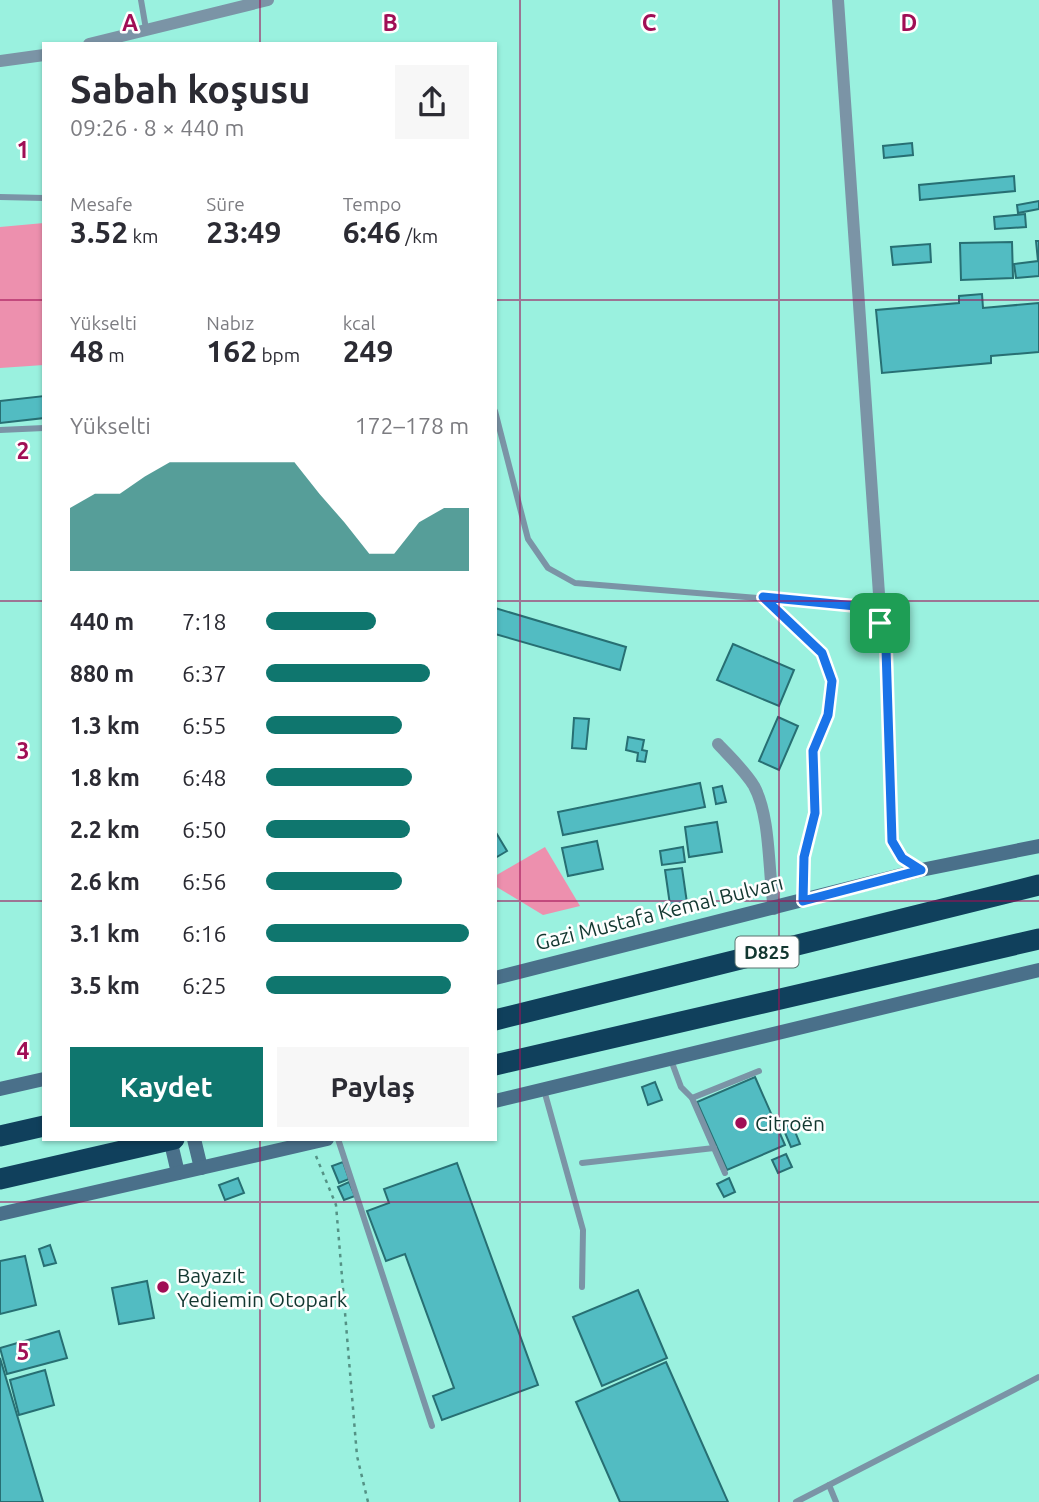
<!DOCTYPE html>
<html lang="tr">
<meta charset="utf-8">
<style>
body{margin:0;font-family:Ubuntu,sans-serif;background:#f7f7f7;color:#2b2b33;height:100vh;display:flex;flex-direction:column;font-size:26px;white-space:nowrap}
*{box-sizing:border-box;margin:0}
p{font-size:23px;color:#7c7c81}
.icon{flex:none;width:38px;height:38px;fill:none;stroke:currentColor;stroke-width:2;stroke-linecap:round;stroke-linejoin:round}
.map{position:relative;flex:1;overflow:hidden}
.drawer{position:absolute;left:42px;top:42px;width:455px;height:1099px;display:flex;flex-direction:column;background:#fff;border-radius:0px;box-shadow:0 2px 5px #0004}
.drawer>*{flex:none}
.pin{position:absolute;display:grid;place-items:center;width:60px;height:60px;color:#fff;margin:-30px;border-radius:14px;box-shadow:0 4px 10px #0006}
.round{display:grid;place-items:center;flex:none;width:74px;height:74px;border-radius:0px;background:#f7f7f7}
.summary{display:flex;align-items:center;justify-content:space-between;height:119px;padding:0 28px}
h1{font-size:38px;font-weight:700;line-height:52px}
.figures{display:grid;grid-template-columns:repeat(3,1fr);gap:10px;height:119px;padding:7px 28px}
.figures div{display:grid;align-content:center}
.figures b{font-size:30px;font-weight:700}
.figures small{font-size:19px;font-weight:400}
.figures p{font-size:19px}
.chart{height:196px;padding:14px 28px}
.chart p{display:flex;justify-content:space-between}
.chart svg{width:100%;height:126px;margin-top:7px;fill:#0f766e;opacity:.7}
.primary-button{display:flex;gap:14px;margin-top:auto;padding:14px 28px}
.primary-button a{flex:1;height:80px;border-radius:0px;background:#0f766e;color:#fff;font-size:28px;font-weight:700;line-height:80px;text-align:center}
.primary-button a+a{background:#f7f7f7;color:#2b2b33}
ul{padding:0 28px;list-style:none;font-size:23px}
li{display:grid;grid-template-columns:112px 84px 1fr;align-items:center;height:52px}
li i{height:18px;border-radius:9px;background:#0f766e}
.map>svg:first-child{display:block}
.green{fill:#ed90ae}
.building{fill:#52bcc2;stroke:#276f73;stroke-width:2}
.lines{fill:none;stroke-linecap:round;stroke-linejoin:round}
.path{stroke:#549285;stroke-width:2.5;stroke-dasharray:3.5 5;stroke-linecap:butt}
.lane{stroke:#7b94a6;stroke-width:6}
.street{stroke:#7b94a6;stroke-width:12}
.secondary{stroke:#4a708a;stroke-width:14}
.highway{stroke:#10405c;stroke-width:21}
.route-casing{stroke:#fff;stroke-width:14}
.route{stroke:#1a73e8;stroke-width:9}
.grid{fill:none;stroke:#a00e55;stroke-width:2;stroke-opacity:0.55}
.poi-dot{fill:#a00e55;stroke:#fefefe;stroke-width:2.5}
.labels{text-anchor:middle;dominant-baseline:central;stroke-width:5;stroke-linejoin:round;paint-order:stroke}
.shield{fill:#fefefe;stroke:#59736e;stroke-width:2}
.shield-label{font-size:19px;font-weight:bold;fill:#123730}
.street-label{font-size:21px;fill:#123730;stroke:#fefefe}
.poi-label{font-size:21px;fill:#123730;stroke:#fefefe;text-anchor:start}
.grid-label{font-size:23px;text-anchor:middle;font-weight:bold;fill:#a00e55;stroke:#fefefe;stroke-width:5;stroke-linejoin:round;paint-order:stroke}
</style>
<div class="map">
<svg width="1039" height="1502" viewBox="0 0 1039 1502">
<rect width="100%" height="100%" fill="#9af1df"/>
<g class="green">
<polygon points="44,223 44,365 0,368 0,227"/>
<polygon points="545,847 580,906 543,915 495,886 495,876"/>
</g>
<g class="building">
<polygon points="912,143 913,155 884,158 883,146"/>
<polygon points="1014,176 1015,191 920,200 919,185"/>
<polygon points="1039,201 1039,209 1018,213 1017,205"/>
<polygon points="1025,214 1026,227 995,229 994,217"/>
<polygon points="1036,241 1039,241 1039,276 1016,278 1014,264 1038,261"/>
<polygon points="1012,242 1013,278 961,280 960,243"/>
<polygon points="930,244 931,262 893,265 891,247"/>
<polygon points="982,294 983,308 1039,303 1039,352 991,356 991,363 882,373 876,310 959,303 959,296"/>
<polygon points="44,396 44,418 0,423 0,401"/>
<polygon points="495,608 626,647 620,670 495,634"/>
<polygon points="733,644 794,670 779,706 717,680"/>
<polygon points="778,717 798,726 779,770 759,761"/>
<polygon points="574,718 589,719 586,749 572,748"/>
<polygon points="628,737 644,740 642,750 647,751 645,762 637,761 638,753 626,750"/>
<polygon points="700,783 705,807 563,835 558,812"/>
<polygon points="722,786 726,802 716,804 713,788"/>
<polygon points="717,822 722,852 689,857 685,827"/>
<polygon points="495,831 507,851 495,858"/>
<polygon points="597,841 603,869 568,876 562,848"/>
<polygon points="683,847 685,862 662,865 660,851"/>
<polygon points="682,868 687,903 670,905 665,870"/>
<polygon points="755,1077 785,1145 727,1170 697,1102"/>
<polygon points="655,1082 662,1100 648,1105 642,1087"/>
<polygon points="792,1124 800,1144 791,1147 783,1128"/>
<polygon points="786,1154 792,1167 778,1173 772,1160"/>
<polygon points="343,1162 349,1179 339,1183 332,1166"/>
<polygon points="457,1163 538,1385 442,1420 433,1396 454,1388 405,1254 386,1261 367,1211 389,1203 384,1189"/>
<polygon points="238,1178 244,1193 225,1200 219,1185"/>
<polygon points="729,1178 735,1192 724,1197 717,1184"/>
<polygon points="349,1182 355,1196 344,1200 338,1187"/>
<polygon points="50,1245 56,1263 44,1266 39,1249"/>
<polygon points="25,1256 36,1305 0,1314 0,1261"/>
<polygon points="147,1281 154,1318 119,1324 112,1288"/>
<polygon points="638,1290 667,1358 602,1386 573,1317"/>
<polygon points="59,1331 67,1358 7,1374 0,1348"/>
<polygon points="0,1358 43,1502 0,1502"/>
<polygon points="666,1362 728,1502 620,1502 576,1402"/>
<polygon points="45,1370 54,1405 19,1415 10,1380"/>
</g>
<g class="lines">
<polyline class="path" points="316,1156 336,1205 357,1456 368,1502"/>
<g class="lane">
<polyline points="141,0 146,29"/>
<polyline points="0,197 44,198"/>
<polyline points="495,411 528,539 548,568 575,583 866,607 881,623 886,648 892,841 902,858 920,870"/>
<polyline points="0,430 44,428"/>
<polyline points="764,598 822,653 833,681 828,715 813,751 815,813 804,857 803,899"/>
<polyline points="671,1060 681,1087 692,1098 725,1173"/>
<polyline points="544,1090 583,1230 582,1287"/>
<polyline points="692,1098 759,1071"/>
<polyline points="338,1139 432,1426"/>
<polyline points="582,1163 714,1148"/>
<polyline points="829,1485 836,1502"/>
<polyline points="796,1502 1039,1377"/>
</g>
<g class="street">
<polyline points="838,0 881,623"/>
<polyline points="89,44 268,0"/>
<polyline points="0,61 44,55"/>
<path d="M718 744C730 757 745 771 754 786 771 817 768 872 774 909"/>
</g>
<g class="secondary">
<polyline points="495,978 921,870 1039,846"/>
<polyline points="0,1089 44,1079"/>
<polyline points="495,1101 1039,970"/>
<polyline points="170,1139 178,1173"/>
<polyline points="194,1139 201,1168"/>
<polyline points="0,1214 327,1139"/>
</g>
<g class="highway">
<polyline points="495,1020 1039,885"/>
<polyline points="495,1065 1039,939"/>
<polyline points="0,1136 44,1126"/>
<polyline points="0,1179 174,1139"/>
</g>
</g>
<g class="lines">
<g class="route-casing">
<polygon id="route" points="763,597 866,607 880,623 886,648 892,841 902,858 921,870 803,901 804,857 815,813 813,751 828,715 832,681 822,653"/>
</g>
<use href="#route" class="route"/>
</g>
<path class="grid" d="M260 0V44M520 0V1502M779 0V1502M0 300H44M495 300H1039M0 601H44M495 601H1039M0 901H44M495 901H1039M260 1139V1502M0 1202H1039"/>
<g class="poi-dot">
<circle cx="741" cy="1123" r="7"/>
<circle cx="163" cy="1287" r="7"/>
</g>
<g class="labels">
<rect class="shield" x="735.5" y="936.5" width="63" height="31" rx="5"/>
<g class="shield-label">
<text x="767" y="952">D825</text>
</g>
<g class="street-label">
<text transform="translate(659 912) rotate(-14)">Gazi Mustafa Kemal Bulvarı</text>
</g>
<g class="poi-label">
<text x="755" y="1123">Citroën</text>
<text x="177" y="1275">Bayazıt<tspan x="177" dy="24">Yediemin Otopark</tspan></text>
</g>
</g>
<g class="grid-label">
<text x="130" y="31">A</text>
<text x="390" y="31">B</text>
<text x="649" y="31">C</text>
<text x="909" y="31">D</text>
<text x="23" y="158">1</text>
<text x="23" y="459">2</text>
<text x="23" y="759">3</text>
<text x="23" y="1059">4</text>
<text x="23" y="1360">5</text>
</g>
</svg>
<div class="pin" style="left:880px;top:623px;background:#1e9e55"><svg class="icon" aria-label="arrive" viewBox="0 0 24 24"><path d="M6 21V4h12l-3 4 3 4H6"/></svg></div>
<section class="drawer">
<div class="summary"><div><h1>Sabah koşusu</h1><p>09:26 · 8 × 440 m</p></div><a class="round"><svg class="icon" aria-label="share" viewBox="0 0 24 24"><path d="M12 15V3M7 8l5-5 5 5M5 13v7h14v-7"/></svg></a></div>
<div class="figures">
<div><p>Mesafe</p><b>3.52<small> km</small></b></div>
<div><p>Süre</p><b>23:49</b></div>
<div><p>Tempo</p><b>6:46<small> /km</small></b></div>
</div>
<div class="figures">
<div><p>Yükselti</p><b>48<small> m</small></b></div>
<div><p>Nabız</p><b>162<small> bpm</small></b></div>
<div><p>kcal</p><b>249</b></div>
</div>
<div class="chart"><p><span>Yükselti</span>172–178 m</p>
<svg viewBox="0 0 160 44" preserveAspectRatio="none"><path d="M0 44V22L10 17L20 17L30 11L40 6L50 6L60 6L70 6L80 6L90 6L100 17L110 27L120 38L130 38L140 27L150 22L160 22V44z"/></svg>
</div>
<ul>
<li><b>440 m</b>7:18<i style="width:54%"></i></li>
<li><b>880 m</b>6:37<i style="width:81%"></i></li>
<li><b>1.3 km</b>6:55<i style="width:67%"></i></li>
<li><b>1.8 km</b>6:48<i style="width:72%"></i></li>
<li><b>2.2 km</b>6:50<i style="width:71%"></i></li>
<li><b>2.6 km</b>6:56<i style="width:67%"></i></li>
<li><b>3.1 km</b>6:16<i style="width:100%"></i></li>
<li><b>3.5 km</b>6:25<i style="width:91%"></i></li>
</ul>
<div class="primary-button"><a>Kaydet</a><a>Paylaş</a></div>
</section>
</div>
